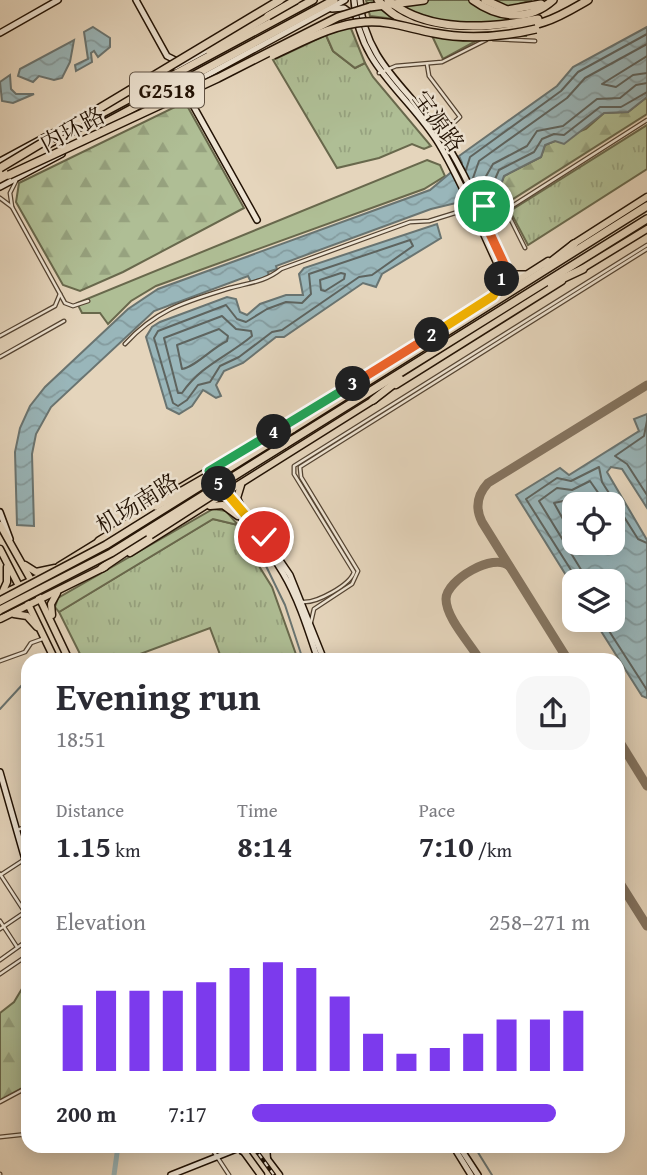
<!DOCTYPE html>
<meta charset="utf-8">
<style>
body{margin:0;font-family:"Gentium Book Plus","Noto Serif SC",serif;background:#f7f7f7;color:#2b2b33;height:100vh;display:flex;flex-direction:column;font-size:26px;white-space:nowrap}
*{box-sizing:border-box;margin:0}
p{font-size:23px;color:#7c7c81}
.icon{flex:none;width:38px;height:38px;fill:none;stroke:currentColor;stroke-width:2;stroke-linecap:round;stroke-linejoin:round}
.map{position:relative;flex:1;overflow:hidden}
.side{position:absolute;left:21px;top:653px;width:604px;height:500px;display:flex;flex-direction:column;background:#fff;border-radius:21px;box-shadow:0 4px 18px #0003}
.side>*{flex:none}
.buttons{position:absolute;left:562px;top:492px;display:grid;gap:14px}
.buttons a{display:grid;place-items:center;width:63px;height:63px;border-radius:14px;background:#fff;box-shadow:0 4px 18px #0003;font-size:35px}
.pin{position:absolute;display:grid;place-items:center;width:60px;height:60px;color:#fff;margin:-30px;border:4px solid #fff;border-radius:50%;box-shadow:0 2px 7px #0007}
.km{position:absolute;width:35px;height:35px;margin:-18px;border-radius:50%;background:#222;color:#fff;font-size:19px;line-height:35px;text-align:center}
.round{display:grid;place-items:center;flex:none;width:74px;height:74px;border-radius:21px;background:#f7f7f7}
.overview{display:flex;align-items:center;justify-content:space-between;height:119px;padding:0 35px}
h1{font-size:38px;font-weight:800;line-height:52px}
.metrics{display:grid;grid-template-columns:repeat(3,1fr);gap:10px;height:119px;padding:7px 35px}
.metrics div{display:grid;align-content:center}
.metrics b{font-size:30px;font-weight:800}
.metrics small{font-size:19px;font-weight:400}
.metrics p{font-size:19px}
.chart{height:196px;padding:14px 35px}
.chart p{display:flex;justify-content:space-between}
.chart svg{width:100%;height:126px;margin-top:7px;stroke:#7c3aed;stroke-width:6}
ul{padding:0 35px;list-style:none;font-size:23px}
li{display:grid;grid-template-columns:112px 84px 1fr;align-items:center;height:52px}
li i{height:18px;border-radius:9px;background:#7c3aed}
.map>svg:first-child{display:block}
.grass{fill:url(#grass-tufts);stroke:#68684c;stroke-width:2}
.forest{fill:url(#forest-firs);stroke:#68684c;stroke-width:2}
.park{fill:#afbe95;stroke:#68684c;stroke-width:2}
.water{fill:url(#water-waves);stroke:#697471;stroke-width:2;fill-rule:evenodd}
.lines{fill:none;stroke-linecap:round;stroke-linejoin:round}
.shore{stroke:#5e645f;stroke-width:2}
.stream{stroke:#697471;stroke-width:2}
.river{stroke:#99b6ba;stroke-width:5}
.taxiway{stroke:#847460;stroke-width:9}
.street-casing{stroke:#534332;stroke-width:5}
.secondary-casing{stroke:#221204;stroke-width:8}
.primary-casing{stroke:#221204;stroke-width:9}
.highway-casing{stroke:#221204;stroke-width:10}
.street{stroke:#eee4d3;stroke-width:2.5}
.secondary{stroke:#eee4d3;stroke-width:5}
.primary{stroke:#e5d5bc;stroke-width:6}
.highway{stroke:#e5d5bc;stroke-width:7}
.rail-casing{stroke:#221204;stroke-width:4.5}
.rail{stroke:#eee4d3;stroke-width:2;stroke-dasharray:5;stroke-linecap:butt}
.highway-bridge-casing{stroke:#221204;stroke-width:10;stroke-linecap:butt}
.highway-bridge{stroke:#e5d5bc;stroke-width:7}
.split-1-casing{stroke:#fff;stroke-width:14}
.split-2-casing{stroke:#fff;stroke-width:14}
.split-3-casing{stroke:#fff;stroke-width:14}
.split-4-casing{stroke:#fff;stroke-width:14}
.split-5-casing{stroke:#fff;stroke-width:14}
.split-6-casing{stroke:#fff;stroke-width:14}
.split-1{stroke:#f0652b;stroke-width:9}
.split-2{stroke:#f5b400;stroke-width:9}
.split-3{stroke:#f0652b;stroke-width:9}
.split-4{stroke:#22a559;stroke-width:9}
.split-5{stroke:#22a559;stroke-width:9}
.split-6{stroke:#f5b400;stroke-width:9}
.labels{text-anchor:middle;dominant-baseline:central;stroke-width:5;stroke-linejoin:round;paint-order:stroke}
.shield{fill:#eee4d3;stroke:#5f5142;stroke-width:2}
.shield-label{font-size:21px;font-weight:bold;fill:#221204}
.street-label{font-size:23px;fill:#221204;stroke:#eee4d3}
</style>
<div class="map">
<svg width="647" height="1175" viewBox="0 0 647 1175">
<defs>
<pattern id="grass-tufts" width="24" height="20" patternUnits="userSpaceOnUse" patternTransform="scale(1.75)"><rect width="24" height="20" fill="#afbe95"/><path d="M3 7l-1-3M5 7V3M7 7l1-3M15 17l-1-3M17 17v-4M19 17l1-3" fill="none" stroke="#96a27f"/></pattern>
<pattern id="forest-firs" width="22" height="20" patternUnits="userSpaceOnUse" patternTransform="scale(1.75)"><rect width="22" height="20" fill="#afbe95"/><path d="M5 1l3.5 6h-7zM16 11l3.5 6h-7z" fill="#96a27f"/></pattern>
<pattern id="water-waves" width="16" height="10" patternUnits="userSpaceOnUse" patternTransform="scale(1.75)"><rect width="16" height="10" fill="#99b6ba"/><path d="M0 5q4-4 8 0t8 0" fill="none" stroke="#849b9e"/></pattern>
</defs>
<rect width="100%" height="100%" fill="#e5d5bc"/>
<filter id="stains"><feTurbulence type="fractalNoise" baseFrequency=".00286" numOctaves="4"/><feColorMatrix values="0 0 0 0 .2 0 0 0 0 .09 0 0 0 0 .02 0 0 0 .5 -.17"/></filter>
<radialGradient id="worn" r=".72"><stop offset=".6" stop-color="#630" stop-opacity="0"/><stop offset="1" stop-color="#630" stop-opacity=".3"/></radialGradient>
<g class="grass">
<polygon points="326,35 333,51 355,68 365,63 373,77 431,146 424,149 412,144 379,158 337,168 273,60"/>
<polygon points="647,125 647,169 528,245 510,211"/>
<polygon points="213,519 238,525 263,552 254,558 272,587 298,660 222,660 210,628 124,660 83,660 59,612"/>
</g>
<g class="forest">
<polygon points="350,26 365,63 355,68 333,51 326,35"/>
<polygon points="647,97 647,114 502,206 482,203 478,196 498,193 504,176 541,157 545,145 586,129 604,113 628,112"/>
<polygon points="185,102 244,208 123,272 80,291 63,285 16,202 19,183"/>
<polygon points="23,987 28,989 28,1085 0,1100 0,1013 14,1002"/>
</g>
<g class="park">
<polygon points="366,0 532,0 519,4 526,36 487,35 443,59 426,23 370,16"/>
<polygon points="427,160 440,165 445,176 424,189 156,286 131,301 108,324 100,313 82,313 77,303"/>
<polygon points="213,509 226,511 238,525 213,519 59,612 55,607 58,598"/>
</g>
<g class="water">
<polygon points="93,27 110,38 110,47 98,57 94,51 91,53 92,62 76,71 75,65 88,59 84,32"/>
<polygon points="647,27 647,97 628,112 604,113 564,144 555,141 545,145 541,157 504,176 498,193 431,209 276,266 277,269 268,272 269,276 251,282 248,276 154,311 51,407 36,434 32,454 34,526 17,525 15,452 20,428 30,406 45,387 128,309 158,289 430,190 462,163 459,156 557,86 573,67"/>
<polygon points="74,40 70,62 62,78 54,80 39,76 33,82 18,76 20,69"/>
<polygon points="10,75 11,89 16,94 34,94 13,103 2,101 0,82"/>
<polygon points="437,224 441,238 382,274 376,287 363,283 284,337 276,337 243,363 224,371 216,385 221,396 216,398 203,390 192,406 179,414 167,408 146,337 152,327 160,322 227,297 236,299 240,312 247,315 260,304 286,295 303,295 299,274 304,268"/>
<path d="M647 414V508L622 469 611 467 607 472 647 540V698L642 696 594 620H612V581H574V588L516 495 560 468 569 475 639 431 634 419ZM574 504H612V542H574Z"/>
</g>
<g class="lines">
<g class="shore">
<polyline points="647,44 585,78 567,98 479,161 473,178 485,178 493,164 527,146 537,131 563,126 597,99 620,98 636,85 647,83"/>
<polyline points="647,56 602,84 616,87 633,75 647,73"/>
<polyline points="466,170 470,157 561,91 578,72 647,34"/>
<polyline points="476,189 492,186 499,170 534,152 542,139 554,134 564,135 600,107 621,107 647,92"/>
<polygon points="410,240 413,246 372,275 359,277 282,330 272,332 239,357 220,366 210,382 198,385 187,400 178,406 173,403 154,338 158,331 226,305 237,319 246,322 267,309 286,302 302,303 311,294 309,274"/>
<polygon points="341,273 345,274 344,279 325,291 321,290 320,280"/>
<path d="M222 316 236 329 251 331 252 336C227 357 201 365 182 393H178L164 338Z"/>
<path d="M219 329 228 336 227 341C212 348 195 367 182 369L177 345Z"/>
<polyline points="647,421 644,436 615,456 627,464 647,495"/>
<polyline points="574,539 554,503 586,496 593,504"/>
<polyline points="578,581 526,499 557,478 571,481 599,467 602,482 638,539 647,543"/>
<polyline points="588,581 539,501 557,488 572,490 590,481 606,504"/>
<polyline points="602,620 647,690"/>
</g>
<g class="stream">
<polyline points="266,566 285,605 303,660"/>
<polyline points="0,709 23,684"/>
<polyline points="474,1146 492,1175"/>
</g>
<polyline class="river" points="114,1175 118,1146"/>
<g class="taxiway">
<path d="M480 660C470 643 446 618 446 599 446 580 494 552 509 566"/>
<path d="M568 660 482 522C475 508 477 495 488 483L647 385"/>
<polyline points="618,739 647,786"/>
<polyline points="618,880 647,926"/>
</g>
<g class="street-casing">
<g id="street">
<polyline points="493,39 535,41"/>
<polyline points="427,64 429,76 460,117 441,135"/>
<polyline points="379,73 396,66 442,62 486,40"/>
<polyline points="16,181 10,193 12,207 65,303 73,306 88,301"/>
<polyline points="0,198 12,207"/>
<polyline points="481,207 491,205 506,210 647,120"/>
<polyline points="506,210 525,248"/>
<polyline points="0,336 55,306 60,294"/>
<path d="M125 344C157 309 185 302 230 288 248 283 265 282 281 269L410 222 429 221 471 208"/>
<polyline points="0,357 64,321"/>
<path d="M303 602C317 603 350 585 354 572L294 474V466L647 245"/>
<polyline points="311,622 314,609 352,584 358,571 301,477 300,467 647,249"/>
<polyline points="0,661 25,652 31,643 45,638"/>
<polyline points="17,830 28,826"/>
<polyline points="0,874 28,917"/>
<polyline points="2,874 25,859"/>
<polyline points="0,921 17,947"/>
<polyline points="0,929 28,910"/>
<polyline points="0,960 28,940"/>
<polyline points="0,974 28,955"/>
<polyline points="0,1102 28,1087"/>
<polyline points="0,1137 28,1134"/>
<polyline points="210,1146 229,1175"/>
<polyline points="0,1174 0,1175"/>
</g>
</g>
<g class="secondary-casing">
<g id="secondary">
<polyline points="136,0 167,56 179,62"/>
<path d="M354 0C358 67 408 93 439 144 463 184 480 228 500 270L502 283 496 293"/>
<path d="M360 0C364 64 413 91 444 140 469 179 486 224 505 266L514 274H525"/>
<polyline points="332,9 344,8 352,14"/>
<polyline points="0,33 58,0"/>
<polyline points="175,67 212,47"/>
<polyline points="185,91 257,220"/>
<polyline points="154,104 345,0"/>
<polyline points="0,161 52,133"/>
<polyline points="0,187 62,154"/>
<polyline points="209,471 264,537 290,575 324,660"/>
<path d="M207 479C233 510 263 539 283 573 299 600 308 630 318 660"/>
<polyline points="0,512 10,539"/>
<polyline points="0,772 28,870"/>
<polyline points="453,1146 471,1175"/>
<polyline points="459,1146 478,1175"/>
<polyline points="242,1151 253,1146"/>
<polyline points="171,1175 244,1146"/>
</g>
</g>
<g class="primary-casing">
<g id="primary">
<polyline points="572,245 647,197"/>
<polyline points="580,270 647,229"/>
<polyline points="396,385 562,281"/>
<polyline points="241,485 237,498 243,512"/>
<polyline points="161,499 366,377 548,261"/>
<polyline points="210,506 223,505 238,516"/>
<polyline points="0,525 31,580 69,660"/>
<polyline points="0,549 20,588"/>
<polyline points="130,553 375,399"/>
<polyline points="25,565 36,572 55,568"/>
<polyline points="59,566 103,539"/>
<polyline points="2,593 7,582 7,567"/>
<polyline points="0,595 43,575"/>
<polyline points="28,604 55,660"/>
<polyline points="14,614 27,616 37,627"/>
<polyline points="52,615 51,604 57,593"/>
<polyline points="0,619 105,567"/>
<polyline points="240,1146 261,1175"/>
<polyline points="257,1146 279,1175"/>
<polyline points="266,1146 267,1159"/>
</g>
</g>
<g class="highway-casing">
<g id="highway">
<path d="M378 0C414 43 496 38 544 22 560 17 574 8 588 0"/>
<path d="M388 0C428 34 490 28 538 19"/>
<path d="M473 0C498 18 528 22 553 0"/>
<polyline points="485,0 507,10 541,4"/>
<polyline points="370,7 424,0"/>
<polyline points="210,51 268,16"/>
<polyline points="56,138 313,0"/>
<polyline points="53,151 334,0"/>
<polyline points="547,265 574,244"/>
<polyline points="551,284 583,269"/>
<polyline points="373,400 400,379"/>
<polyline points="292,429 647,206"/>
<polyline points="284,445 647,219"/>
<polyline points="99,541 156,506"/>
<polyline points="102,568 150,535"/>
</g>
</g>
<use href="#street" class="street"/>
<use href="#secondary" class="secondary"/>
<use href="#primary" class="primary"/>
<use href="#highway" class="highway"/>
<g class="rail-casing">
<polyline id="rail" points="253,1146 274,1175"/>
</g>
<use href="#rail" class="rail"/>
<g class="highway-bridge-casing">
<g id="highway-bridge">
<polyline points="268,16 296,0"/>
<path d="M273 55C302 42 333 24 365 22 389 20 411 29 434 33 469 40 502 37 536 29"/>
<polyline points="0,168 280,0"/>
<polyline points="9,175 218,78 338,17 370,7"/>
<polyline points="156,506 208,476"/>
<polyline points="150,535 220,490"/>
<polyline points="0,601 106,545 292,429"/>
<polyline points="0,610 111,553 284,445"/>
</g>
</g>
<use href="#highway-bridge" class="highway-bridge"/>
</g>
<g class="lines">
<g class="split-1-casing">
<polyline id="split-1" points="484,206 478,208 506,268 504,273 500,270 502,279"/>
</g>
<g class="split-2-casing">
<polyline id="split-2" points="432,335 493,296 502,279"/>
</g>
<g class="split-3-casing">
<polyline id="split-3" points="353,384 432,335"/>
</g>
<g class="split-4-casing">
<polyline id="split-4" points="274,432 353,384"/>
</g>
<g class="split-5-casing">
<polyline id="split-5" points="219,484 209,471 274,432"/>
</g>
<g class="split-6-casing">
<polyline id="split-6" points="219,484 264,537"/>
</g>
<use href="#split-1" class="split-1"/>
<use href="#split-2" class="split-2"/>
<use href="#split-3" class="split-3"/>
<use href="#split-4" class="split-4"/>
<use href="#split-5" class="split-5"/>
<use href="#split-6" class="split-6"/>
</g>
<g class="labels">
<rect class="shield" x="130" y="72.5" width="74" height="35" rx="5"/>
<g class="shield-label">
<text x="167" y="90">G2518</text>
</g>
<g class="street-label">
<text transform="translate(439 121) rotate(54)">宝源路</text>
<text transform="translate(72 129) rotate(-28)">内环路</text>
<text transform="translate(137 503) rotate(-32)">机场南路</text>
</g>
</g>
<rect width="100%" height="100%" filter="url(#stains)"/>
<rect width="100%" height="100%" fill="url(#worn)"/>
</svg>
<div class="buttons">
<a><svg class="icon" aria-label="locate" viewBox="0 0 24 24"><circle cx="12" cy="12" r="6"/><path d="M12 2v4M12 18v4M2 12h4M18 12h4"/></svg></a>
<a><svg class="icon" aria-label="layers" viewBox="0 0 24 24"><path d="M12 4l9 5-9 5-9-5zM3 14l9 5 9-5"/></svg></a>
</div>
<div class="pin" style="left:484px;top:206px;background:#1e9e55"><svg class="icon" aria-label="arrive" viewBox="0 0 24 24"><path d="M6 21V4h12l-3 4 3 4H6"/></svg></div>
<div class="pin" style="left:264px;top:537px;background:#d93025"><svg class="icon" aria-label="check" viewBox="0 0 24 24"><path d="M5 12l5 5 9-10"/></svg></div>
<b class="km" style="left:502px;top:279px">1</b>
<b class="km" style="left:432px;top:335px">2</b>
<b class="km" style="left:353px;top:384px">3</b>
<b class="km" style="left:274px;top:432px">4</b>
<b class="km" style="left:219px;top:484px">5</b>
<section class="side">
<div class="overview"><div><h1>Evening run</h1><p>18:51</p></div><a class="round"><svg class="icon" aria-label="share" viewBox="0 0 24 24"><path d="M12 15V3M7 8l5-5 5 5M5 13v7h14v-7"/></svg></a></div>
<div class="metrics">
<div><p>Distance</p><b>1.15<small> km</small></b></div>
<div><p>Time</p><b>8:14</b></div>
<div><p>Pace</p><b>7:10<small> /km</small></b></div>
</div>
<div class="chart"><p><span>Elevation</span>258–271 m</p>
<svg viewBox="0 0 160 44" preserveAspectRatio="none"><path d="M5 44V21M15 44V16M25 44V16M35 44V16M45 44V13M55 44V8M65 44V6M75 44V8M85 44V18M95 44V31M105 44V38M115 44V36M125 44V31M135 44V26M145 44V26M155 44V23"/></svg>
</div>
<ul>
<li><b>200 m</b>7:17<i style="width:90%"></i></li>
</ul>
</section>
</div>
